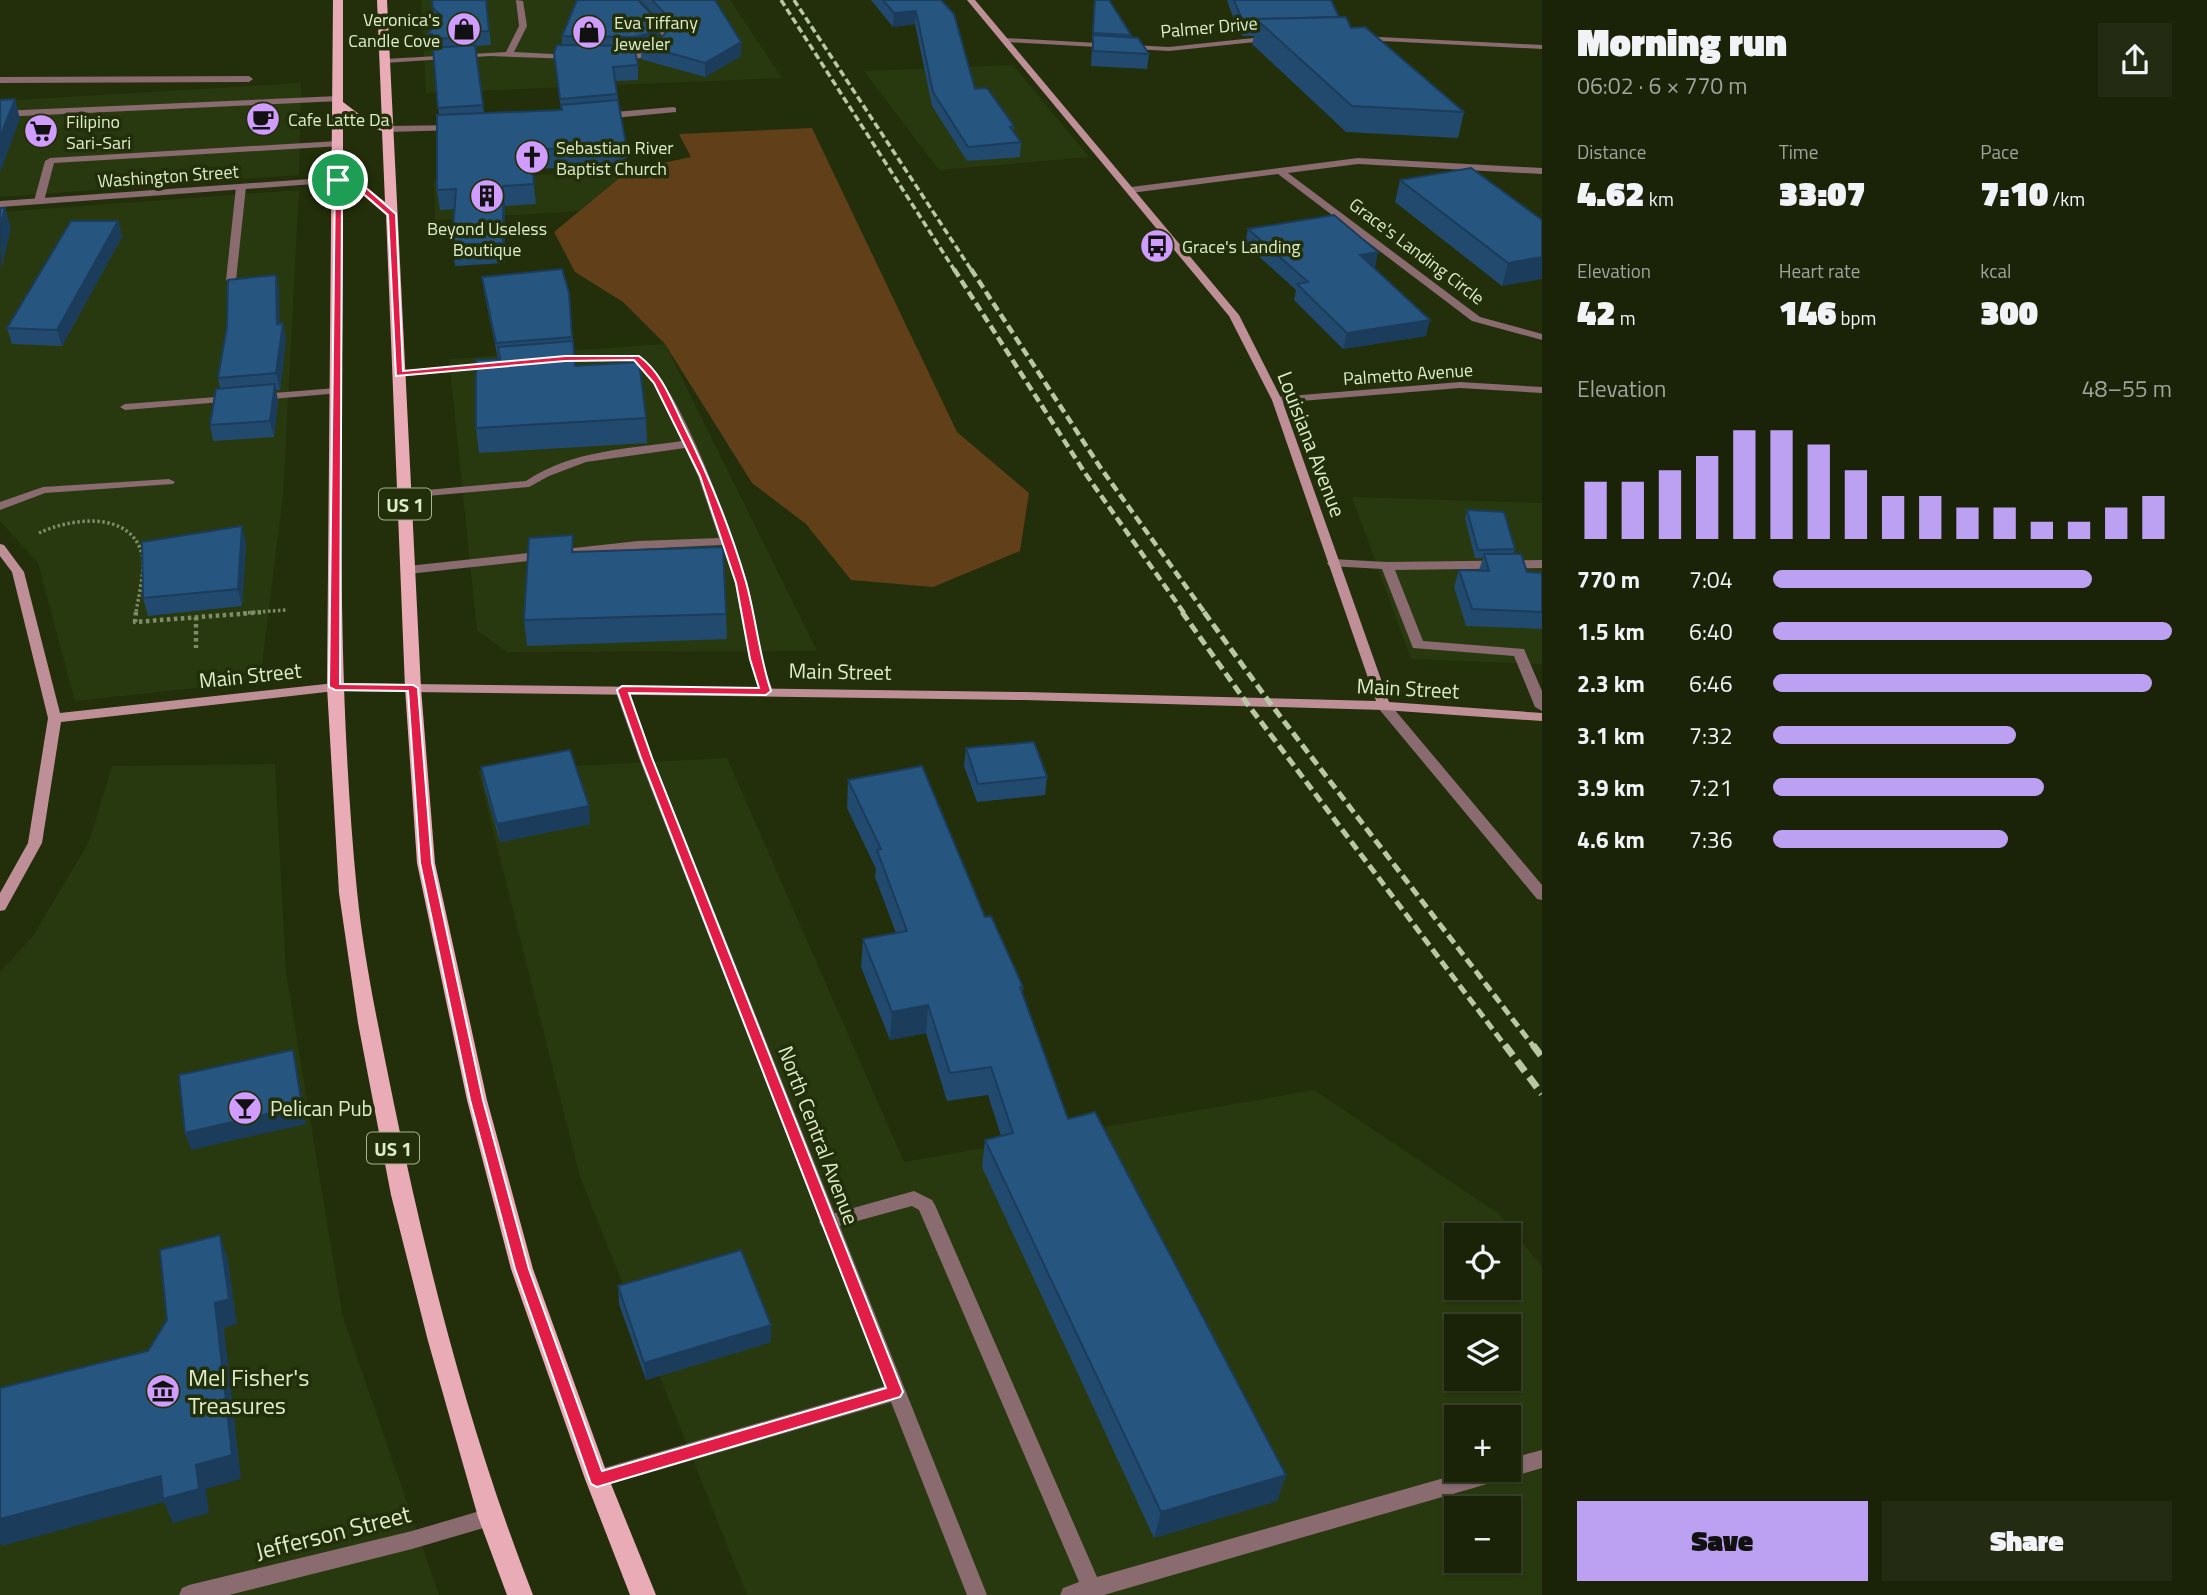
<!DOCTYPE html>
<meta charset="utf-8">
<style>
body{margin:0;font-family:"Titillium Web",sans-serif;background:#232b12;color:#f1f3f6;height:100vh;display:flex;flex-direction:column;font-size:26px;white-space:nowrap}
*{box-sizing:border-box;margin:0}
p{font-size:23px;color:#9fa49c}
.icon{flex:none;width:38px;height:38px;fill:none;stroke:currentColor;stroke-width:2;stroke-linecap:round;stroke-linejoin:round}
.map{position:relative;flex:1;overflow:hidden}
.side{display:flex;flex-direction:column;background:#1a2308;width:665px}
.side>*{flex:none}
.tools{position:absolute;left:1444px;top:1223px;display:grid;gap:14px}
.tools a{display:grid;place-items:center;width:77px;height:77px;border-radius:0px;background:#1a2308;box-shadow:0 2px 5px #0004,0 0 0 2px #384029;font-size:35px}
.pin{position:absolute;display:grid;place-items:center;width:60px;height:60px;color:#fff;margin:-30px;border:4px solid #fff;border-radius:50%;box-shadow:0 2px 7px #0007}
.round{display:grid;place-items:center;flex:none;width:74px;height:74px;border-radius:0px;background:#232b12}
.overview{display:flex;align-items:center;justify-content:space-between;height:119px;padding:0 35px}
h1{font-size:38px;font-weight:800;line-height:52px}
.figures{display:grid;grid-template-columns:repeat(3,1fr);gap:10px;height:119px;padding:7px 35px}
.figures div{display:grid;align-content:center}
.figures b{font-size:35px;font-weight:800}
.figures small{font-size:19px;font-weight:400}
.figures p{font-size:19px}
.chart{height:196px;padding:14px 35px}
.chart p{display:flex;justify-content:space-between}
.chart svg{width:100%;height:126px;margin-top:7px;stroke:#bca0f2;stroke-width:6}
.action{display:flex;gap:14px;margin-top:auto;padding:14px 35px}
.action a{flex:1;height:80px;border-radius:0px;background:#bca0f2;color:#111;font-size:28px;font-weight:800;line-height:80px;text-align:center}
.action a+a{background:#232b12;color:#f1f3f6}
ul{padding:0 35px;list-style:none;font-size:23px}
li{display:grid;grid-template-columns:112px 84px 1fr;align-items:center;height:52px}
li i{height:18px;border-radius:9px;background:#bca0f2}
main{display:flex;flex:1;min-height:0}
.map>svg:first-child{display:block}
.built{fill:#29390f;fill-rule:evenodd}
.green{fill:#613f18}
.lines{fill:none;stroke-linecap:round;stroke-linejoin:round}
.path-far1{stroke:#7e8d68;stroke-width:3.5;stroke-dasharray:2.5 2.5;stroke-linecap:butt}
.path{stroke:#7e8d68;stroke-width:4.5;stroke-dasharray:3.5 3.5;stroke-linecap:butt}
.lane{fill:#896b70;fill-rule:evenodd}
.street{fill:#896b70;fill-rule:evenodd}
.secondary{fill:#bf8f98;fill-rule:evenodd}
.primary{fill:#e9abb6;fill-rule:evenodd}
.rail-far3{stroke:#b9c8a4;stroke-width:3.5;stroke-dasharray:7 3.5;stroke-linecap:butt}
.rail-far2{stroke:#b9c8a4;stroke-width:4.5;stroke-dasharray:9 4.5;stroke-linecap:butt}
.rail-far1{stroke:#b9c8a4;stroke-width:5;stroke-dasharray:10 5;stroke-linecap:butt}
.rail{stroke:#b9c8a4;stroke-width:7;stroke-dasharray:13 7;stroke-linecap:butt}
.wall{fill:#214a6e}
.shaded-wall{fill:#1b3c5a}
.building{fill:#265680;stroke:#1b3c5a;stroke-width:2}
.route{fill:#e11d48;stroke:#fff;stroke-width:2;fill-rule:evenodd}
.labels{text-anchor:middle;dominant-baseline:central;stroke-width:7;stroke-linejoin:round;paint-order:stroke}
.far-poi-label{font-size:18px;fill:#ddedc9;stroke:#222f0a;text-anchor:start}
.far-street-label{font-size:18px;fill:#ddedc9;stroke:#222f0a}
.shield{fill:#222f0a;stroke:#a5b490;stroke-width:2}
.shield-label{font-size:19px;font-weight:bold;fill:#ddedc9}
.street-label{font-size:21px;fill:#ddedc9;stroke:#222f0a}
.poi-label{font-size:21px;fill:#ddedc9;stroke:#222f0a;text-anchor:start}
.near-poi-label{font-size:24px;fill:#ddedc9;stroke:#222f0a;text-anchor:start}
.near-street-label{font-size:24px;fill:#ddedc9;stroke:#222f0a}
</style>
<main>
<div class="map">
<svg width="1542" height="1595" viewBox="0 0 1542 1595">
<rect width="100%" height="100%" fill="#222f0a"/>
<g class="built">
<polygon points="421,0 730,0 782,78 426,93"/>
<polygon points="1013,65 1089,157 939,170 864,71"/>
<polygon points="301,83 299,175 0,197 0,101"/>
<polygon points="629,170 579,211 435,220 434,181"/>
<polygon points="299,190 283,495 260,681 75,701 38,563 0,521 0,212"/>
<polygon points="665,344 817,651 507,652 477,630 449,359"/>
<polygon points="1352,497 1542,503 1542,664 1411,659"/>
<path d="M727 758 904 1162 1314 1090 1499 1214 1542 1267V1595H747L580 1177 478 771ZM1456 1236H1508V1288H1456ZM1456 1326H1508V1379H1456ZM1456 1418H1508V1470H1456ZM1456 1508H1508V1561H1456Z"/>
<polygon points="275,764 286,972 342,1314 439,1595 0,1595 0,972 33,936 89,842 112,766"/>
</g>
<polygon class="green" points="812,128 957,432 1029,493 1020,551 933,587 851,580 806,524 752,483 665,344 623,302 575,272 554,232 629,170 691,157 679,134"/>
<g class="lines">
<g class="path-far1">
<path d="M39 533C71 518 130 510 142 554 146 566 138 599 136 613"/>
<polyline points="243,613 286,610"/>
</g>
<g class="path">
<polyline points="136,612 135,622 265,612"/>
<polyline points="196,617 196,648"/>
</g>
<g class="lane">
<polygon points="516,0 523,1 527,26 514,52 572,55 575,55 575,59 490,56 385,63 381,61 385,59 506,52 519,26"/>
<path d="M629 0H637L671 36C659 54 633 66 613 56L614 54 644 52 655 46 663 36 638 12Z"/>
<polygon points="0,77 249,76 253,79 249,82 0,83"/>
<polygon points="338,96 342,99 341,101 0,117 0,111"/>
<polygon points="673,107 676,108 676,112 603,119 599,116 603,113"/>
<polygon points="460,125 461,127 457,130 388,132 384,129 388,126"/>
<polygon points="338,141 341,142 341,146 54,163 44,201 39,204 34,201 45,161 50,158"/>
<polygon points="241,184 246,187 236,280 231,283 226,280 236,187"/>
<path d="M636 355C675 369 735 539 747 582 754 606 756 631 761 656 763 668 769 679 773 691L771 694H761L759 691 749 659 735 583 722 545 638 549 408 574 402 570 408 566 638 541 719 538 698 476 685 448 586 462 549 476 529 487 404 498 398 495 404 492 526 481C572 450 628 449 682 441L654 384 634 361 557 362 552 359 557 356Z"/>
<polygon points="495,362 500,365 499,367 399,377 394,374 399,371"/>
<polygon points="336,388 340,389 340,393 261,400 256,397 261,394"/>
<polygon points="230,396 235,399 234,401 125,410 120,407 125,404"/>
<polygon points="169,479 175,482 173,484 45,493 0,510 0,502 43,487"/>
<polygon points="1333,559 1387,562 1542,560 1542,568 1395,570 1423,641 1524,649 1542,691 1542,711 1535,707 1514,656 1413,648 1382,569 1329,566 1327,563"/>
<polygon points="914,1191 932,1200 935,1205 1097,1577 1472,1470 1508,1470 1508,1459 1542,1450 1542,1468 1104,1595 1060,1595 1063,1588 1079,1582 919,1210 912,1206 828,1229 822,1227 819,1222 822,1217 828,1215"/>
</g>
<g class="street">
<polygon points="1272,36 1275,36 1275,40 1169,51 1005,42 1001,40 1005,38 1169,47"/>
<polygon points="1359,36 1542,45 1542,49 1362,40 1359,40"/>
<polygon points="1358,158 1542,168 1542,174 1358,164 1288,173 1480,317 1542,334 1542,340 1472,321 1278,174 1131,193 1126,190 1131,187"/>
<polygon points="338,177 343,180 341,182 0,207 0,201"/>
<polygon points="1460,382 1542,387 1542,393 1460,388 1277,403 1272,400 1277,397"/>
<polygon points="622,686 629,690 653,758 987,1595 967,1595 891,1402 597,1488 590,1485 587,1479 590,1473 597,1470 885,1386 639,758 615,690"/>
<polygon points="1384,702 1389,703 1542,885 1542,900 1537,899 1379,709 1377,706"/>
<polygon points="490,1508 497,1510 500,1517 497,1524 412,1549 229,1595 179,1595 182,1588 189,1585 412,1531"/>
</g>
<polygon class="secondary" points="967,0 975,0 1239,315 1282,400 1389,702 1542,713 1542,721 1384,710 1024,700 335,691 61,722 42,843 5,910 0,911 0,893 28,843 48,718 12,572 0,556 0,544 4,545 24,572 60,713 335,683 1024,692 1376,701 1272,400 1229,316"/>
<path class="primary" d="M333 0H343V102L364 118 382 124 377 0H387L421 688 435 863 487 1100 533 1269 609 1479 656 1595H630L585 1479 511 1269 467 1100 417 863 405 688 386 215 358 191 343 186C343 420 334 657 357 891 364 962 380 1034 394 1104 428 1270 471 1437 533 1595H507L478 1517 428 1341 391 1195 358 1023 339 893 327 687ZM343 112 356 122 382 131 385 202 366 187 343 178Z"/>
<g class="rail-far3">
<polyline points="781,0 955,271"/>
<polyline points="794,0 972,271"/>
</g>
<g class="rail-far2">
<polyline points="954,269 1085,473 1184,613"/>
<polyline points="971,269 1100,467 1205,613"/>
</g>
<g class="rail-far1">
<polyline points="1182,612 1246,702 1506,1047"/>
<polyline points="1204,612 1270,703 1534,1047"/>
</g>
<g class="rail">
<polyline points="1505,1045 1542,1094"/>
<polyline points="1533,1045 1542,1057"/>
</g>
</g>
<g class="wall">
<polygon points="486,0 491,45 475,46 484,113 561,110 554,53 562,45 562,36 659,36 655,42 660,40 668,29 640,0 715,0 741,56 705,77 641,59 641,50 635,51 638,65 638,80 615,81 626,145 627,165 532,169 536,204 505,206 505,263 455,266 452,245 455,209 440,210 437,190 439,115 433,49 429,49 427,35 436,24 434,22 433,8"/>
<polygon points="871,0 941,0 975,89 1014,126 1013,131 1021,142 1020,157 967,161 932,106 915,24 893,27"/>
<polygon points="1094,0 1131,35 1131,37 1149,54 1147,69 1091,66"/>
<polygon points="1227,0 1331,0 1339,17 1351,28 1464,112 1458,138 1346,132 1252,44 1254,36 1243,36 1238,31"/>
<polygon points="1400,180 1542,220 1502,286 1395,202"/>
<polygon points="118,221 122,237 62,346 12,344 7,328"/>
<polygon points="1248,229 1375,268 1426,336 1343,349 1294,300 1296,290 1245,244"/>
<polygon points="276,275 279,291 279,323 286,339 280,390 276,390 278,401 274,437 213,441 210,425 220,388 218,378"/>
<polygon points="482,277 569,293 575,366 646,418 647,443 479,453 476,428 498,359 484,292"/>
<polygon points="1467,510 1515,549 1513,554 1527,572 1542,573 1542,629 1466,626 1454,587 1459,570 1479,570 1483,558 1475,558 1465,518"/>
<polygon points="246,543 242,606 148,616 143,598"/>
<polygon points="726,614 727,639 527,646 524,620"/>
<polygon points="966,748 1047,777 1045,795 977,802 964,766"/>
<polygon points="481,767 590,824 500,842 484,785"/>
<polygon points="848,780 985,917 1023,987 1022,994 1068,1119 1286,1475 1277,1501 1154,1538 982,1167 985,1140 1001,1136 988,1095 947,1101 926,1033 890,1040 861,967 863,939 896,933 875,877 876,869 847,808"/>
<polygon points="618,1286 771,1342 646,1380 619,1304"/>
</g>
<g class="shaded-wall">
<polygon points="916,11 915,24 893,27 894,13"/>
<polygon points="659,22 659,36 650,47 641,45 641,50 636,51 635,37"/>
<polygon points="741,42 741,56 705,77 705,63"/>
<polygon points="15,99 20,119 0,173 0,137"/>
<polygon points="503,186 505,206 505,263 503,243"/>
<polygon points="5,208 11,228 1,270 0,226"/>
<polygon points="118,221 122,237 62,346 57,330"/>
<polygon points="1378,252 1375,268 1356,271 1360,255"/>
<polygon points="1542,257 1542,279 1502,286 1508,263"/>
<polygon points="276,275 279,291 280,340 277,324"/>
<polygon points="1430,320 1426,336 1343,349 1347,333"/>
<polygon points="283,323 286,339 280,390 276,373"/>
<polygon points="275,384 278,401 274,437 270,421"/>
<polygon points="242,526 246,543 242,606 238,589"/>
<polygon points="589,806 590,824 500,842 497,824"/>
<polygon points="928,1005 926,1033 890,1040 892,1012"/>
<polygon points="293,1050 297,1068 306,1124 191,1150 185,1133"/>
<polygon points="220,1235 228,1260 237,1324 224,1328 241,1479 206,1489 209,1513 173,1523 164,1502 2,1546 0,1542 0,1519 196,1465 215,1303"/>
<polygon points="771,1325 771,1342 646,1380 644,1363"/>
<polygon points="1286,1475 1277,1501 1154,1538 1161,1512"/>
</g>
<g class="building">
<polygon points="432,0 486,0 489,31 473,32 474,37 432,39 432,34 427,35 442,16 433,8"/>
<polygon points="577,0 638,0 659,22 650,33 635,37 562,36"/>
<polygon points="652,0 715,0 741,42 705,63 641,45 660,40 673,22"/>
<polygon points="883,0 941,0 954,14 975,89 987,88 1014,126 1010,127 1021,142 968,147 933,92 916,11 894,13"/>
<polygon points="1095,0 1109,0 1131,35 1093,33"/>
<polygon points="1234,0 1331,0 1339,17 1256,19 1256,22 1246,22 1241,17"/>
<polygon points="1346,17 1351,28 1365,27 1464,112 1352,106 1256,19"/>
<polygon points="1093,35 1138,38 1149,54 1093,51"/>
<polygon points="475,45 483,105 438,108 433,48"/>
<polygon points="557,45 634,46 638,65 613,67 617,94 560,99 554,53"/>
<polygon points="15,99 0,137 0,100"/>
<polygon points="618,100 626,145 530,150 534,184 503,186 503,243 452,245 456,189 437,190 437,115 562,110 561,105"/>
<polygon points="1471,168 1542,220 1542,257 1508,263 1400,180"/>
<polygon points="0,208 5,208 0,226"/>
<polygon points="1334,215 1378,252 1360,255 1430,320 1347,333 1297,284 1308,282 1248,229"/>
<polygon points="71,221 118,221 57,330 7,328"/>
<polygon points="562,269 569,293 572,337 496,343 482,277"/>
<polygon points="276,275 277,324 283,323 276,373 218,378 227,327 228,280"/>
<polygon points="573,341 575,366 639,362 646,418 476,428 476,360 500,359 498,347"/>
<polygon points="275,384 270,421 210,425 216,389"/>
<polygon points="1467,510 1504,512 1515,549 1478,550"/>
<polygon points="242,526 238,589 143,598 142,542"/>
<polygon points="573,535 572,552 723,547 726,614 524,620 529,538"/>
<polygon points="1484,554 1521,554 1527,572 1542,573 1542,612 1472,609 1459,570 1489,571"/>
<polygon points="1034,742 1047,777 978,784 966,748"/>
<polygon points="570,750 589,806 497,824 481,767"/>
<polygon points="922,766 985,917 991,916 1023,987 1020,987 1068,1119 1095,1112 1286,1475 1161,1512 985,1140 1013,1133 991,1067 950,1073 928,1005 892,1012 863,939 907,931 877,850 881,849 848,780"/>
<polygon points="293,1050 302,1106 185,1133 179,1075"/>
<polygon points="220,1235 229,1299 215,1303 232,1455 196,1465 199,1489 163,1499 161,1476 0,1519 0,1388 148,1351 167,1320 160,1250"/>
<polygon points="741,1250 771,1325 644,1363 618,1286"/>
</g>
<path class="route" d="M335 178 365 187 396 214 403 371 565 356H639C661 372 671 399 682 422 708 474 730 527 746 582 756 618 759 655 771 691L766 695 629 693 652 758 903 1392 900 1397 597 1487 591 1484 515 1269 470 1100 420 863 408 691 335 690 329 687ZM342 184 359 190 388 215 396 376 565 361 634 360 654 383 700 476 736 583 750 659 759 688 622 686 617 690 641 758 886 1388 602 1471 529 1269 483 1100 432 863 418 688 413 685 340 684Z"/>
<defs>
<g id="shop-disc" transform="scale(1.75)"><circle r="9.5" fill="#d09dff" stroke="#222f0a"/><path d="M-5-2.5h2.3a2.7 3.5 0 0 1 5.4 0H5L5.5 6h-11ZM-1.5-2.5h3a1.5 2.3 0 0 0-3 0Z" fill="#111"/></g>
<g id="cafe-disc" transform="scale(1.75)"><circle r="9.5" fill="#d09dff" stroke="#222f0a"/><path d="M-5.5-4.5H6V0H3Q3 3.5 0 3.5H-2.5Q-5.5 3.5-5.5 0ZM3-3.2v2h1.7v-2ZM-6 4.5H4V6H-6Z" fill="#111"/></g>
<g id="supermarket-disc" transform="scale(1.75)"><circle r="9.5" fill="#d09dff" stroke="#222f0a"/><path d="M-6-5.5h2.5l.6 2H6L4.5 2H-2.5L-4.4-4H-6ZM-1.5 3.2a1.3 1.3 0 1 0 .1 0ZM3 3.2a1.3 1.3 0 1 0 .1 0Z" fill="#111"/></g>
<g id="church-disc" transform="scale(1.75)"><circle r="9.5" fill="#d09dff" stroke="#222f0a"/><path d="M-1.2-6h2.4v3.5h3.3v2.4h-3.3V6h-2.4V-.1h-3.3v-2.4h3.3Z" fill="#111"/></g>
<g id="building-disc" transform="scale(1.75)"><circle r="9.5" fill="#d09dff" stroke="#222f0a"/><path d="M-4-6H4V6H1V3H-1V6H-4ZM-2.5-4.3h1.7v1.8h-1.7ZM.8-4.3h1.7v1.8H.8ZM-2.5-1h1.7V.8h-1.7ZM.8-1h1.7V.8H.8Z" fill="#111"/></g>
<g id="bus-disc" transform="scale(1.75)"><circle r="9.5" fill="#d09dff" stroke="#222f0a"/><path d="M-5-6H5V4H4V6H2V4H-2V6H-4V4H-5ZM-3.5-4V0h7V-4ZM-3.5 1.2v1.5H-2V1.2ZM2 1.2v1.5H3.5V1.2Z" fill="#111"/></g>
<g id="bar-disc" transform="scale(1.75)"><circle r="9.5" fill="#d09dff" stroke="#222f0a"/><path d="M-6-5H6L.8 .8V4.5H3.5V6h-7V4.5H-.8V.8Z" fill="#111"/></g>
<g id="museum-disc" transform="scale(1.75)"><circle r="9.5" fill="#d09dff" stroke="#222f0a"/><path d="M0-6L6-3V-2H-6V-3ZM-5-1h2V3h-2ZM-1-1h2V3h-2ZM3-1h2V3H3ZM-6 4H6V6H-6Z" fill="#111"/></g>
</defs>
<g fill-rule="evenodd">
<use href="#shop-disc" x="464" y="29"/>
<use href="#shop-disc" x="589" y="32"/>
<use href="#cafe-disc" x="263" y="119"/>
<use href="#supermarket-disc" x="41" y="131"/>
<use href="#church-disc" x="532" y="157"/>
<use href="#building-disc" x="487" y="196"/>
<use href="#bus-disc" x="1157" y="246"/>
<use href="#bar-disc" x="245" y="1108"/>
<use href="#museum-disc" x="163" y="1391"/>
</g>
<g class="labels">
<g class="far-poi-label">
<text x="440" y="19" text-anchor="end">Veronica's<tspan x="440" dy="21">Candle Cove</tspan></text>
<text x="614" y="22">Eva Tiffany<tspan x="614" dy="21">Jeweler</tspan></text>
<text x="288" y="119">Cafe Latte Da</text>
<text x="66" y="121">Filipino<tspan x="66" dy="21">Sari-Sari</tspan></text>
<text x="556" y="147">Sebastian River<tspan x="556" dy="21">Baptist Church</tspan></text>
<text x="487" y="228" text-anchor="middle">Beyond Useless<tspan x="487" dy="21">Boutique</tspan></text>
<text x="1182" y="246">Grace's Landing</text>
</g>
<g class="far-street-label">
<text transform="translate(1209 27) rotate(-5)">Palmer Drive</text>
<text transform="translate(168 176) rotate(-4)">Washington Street</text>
<text transform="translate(1417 251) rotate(37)">Grace's Landing Circle</text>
<text transform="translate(1408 374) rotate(-4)">Palmetto Avenue</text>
</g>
<g class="shield">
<rect x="379" y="488.5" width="52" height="31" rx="5"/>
<rect x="367" y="1132.5" width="52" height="31" rx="5"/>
</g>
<g class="shield-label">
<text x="405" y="504">US 1</text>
<text x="393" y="1148">US 1</text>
</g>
<g class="street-label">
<text transform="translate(1312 444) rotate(69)">Louisiana Avenue</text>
<text transform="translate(840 671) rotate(1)">Main Street</text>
<text transform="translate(250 675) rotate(-6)">Main Street</text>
<text transform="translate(1408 688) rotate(3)">Main Street</text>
<text transform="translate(819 1135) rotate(69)">North Central Avenue</text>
</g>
<g class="poi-label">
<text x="270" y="1108">Pelican Pub</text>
</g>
<g class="near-poi-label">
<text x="188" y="1377">Mel Fisher's<tspan x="188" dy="28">Treasures</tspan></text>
</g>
<g class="near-street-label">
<text transform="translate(333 1532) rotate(-14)">Jefferson Street</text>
</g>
</g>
</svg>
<div class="tools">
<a><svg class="icon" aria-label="locate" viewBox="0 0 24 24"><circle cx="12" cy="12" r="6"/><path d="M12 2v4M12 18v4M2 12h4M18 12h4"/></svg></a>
<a><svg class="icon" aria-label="layers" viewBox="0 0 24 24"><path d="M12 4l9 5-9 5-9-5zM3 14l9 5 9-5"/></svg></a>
<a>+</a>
<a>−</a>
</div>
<div class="pin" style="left:338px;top:180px;background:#1e9e55"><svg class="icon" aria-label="arrive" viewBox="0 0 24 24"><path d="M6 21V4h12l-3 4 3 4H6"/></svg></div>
</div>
<section class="side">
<div class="overview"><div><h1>Morning run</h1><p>06:02 · 6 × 770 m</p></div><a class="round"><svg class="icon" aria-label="share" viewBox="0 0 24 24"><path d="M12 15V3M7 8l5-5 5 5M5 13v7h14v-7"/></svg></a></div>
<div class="figures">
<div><p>Distance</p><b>4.62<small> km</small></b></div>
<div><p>Time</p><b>33:07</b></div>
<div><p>Pace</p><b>7:10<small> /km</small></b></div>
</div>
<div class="figures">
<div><p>Elevation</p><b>42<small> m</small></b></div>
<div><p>Heart rate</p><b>146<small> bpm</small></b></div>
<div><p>kcal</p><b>300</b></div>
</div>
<div class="chart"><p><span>Elevation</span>48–55 m</p>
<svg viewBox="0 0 160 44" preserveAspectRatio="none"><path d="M5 44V24M15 44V24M25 44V20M35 44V15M45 44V6M55 44V6M65 44V11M75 44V20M85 44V29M95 44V29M105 44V33M115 44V33M125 44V38M135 44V38M145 44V33M155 44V29"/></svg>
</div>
<ul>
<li><b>770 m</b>7:04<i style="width:80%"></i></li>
<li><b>1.5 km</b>6:40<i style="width:100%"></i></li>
<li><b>2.3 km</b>6:46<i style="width:95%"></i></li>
<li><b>3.1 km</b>7:32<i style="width:61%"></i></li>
<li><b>3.9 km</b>7:21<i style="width:68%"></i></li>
<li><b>4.6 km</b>7:36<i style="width:59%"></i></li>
</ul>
<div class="action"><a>Save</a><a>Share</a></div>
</section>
</main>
